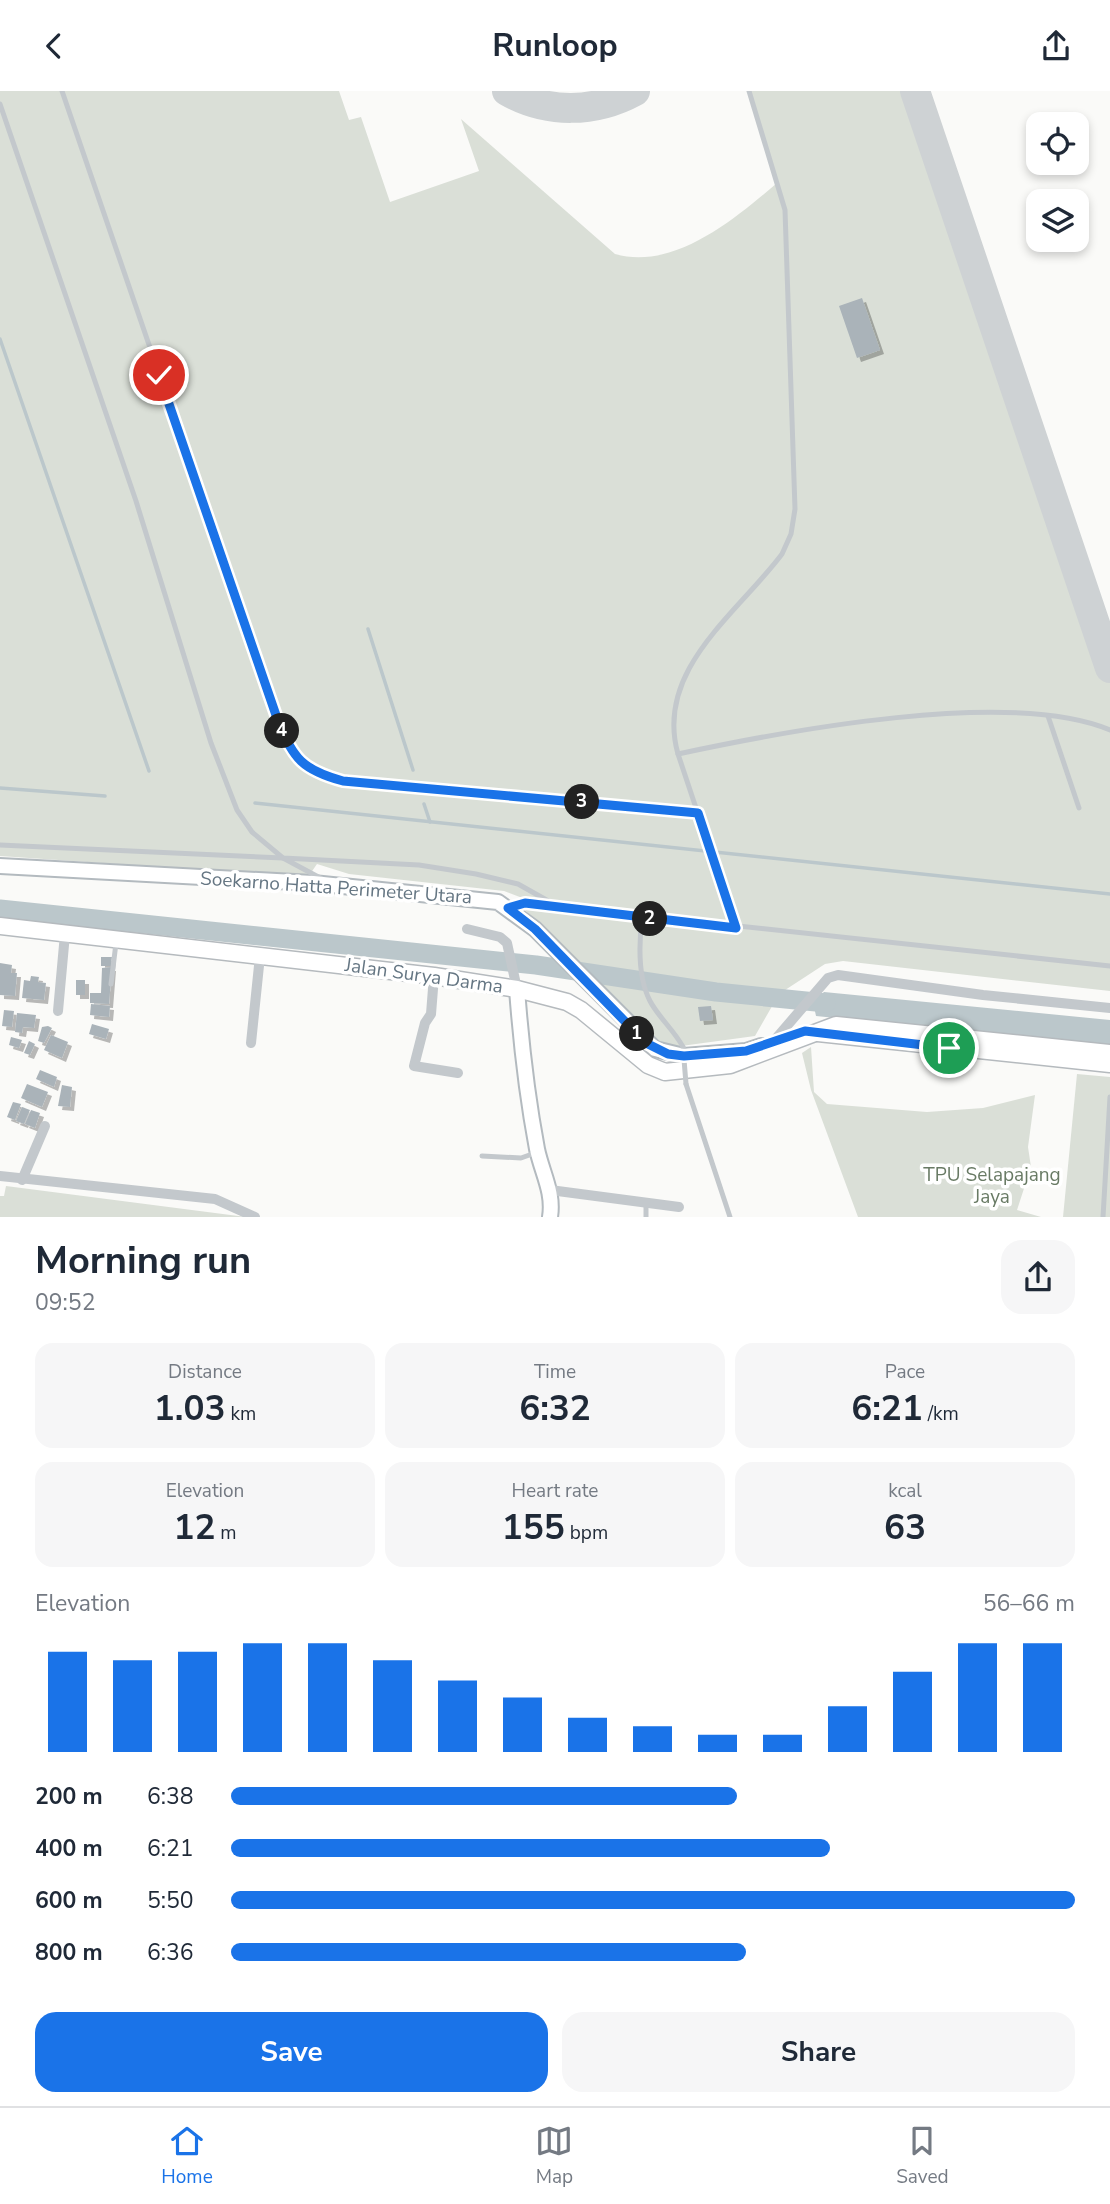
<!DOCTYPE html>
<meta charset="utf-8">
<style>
body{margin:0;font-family:"Nunito Sans",sans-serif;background:#f6f6f7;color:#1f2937;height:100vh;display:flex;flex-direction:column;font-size:26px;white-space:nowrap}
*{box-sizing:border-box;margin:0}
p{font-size:23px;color:#747a83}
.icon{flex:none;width:38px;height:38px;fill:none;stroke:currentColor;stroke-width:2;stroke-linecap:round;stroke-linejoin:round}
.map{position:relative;height:1126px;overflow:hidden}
.sheet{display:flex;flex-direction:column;background:#fff;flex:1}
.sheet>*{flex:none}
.fabs{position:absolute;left:1026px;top:21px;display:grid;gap:14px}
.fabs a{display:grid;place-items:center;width:63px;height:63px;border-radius:14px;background:#fff;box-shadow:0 4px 10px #0003;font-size:35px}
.pin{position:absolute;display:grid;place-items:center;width:60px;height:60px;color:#fff;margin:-30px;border:4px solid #fff;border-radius:50%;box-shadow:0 2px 7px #0007}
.km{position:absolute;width:35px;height:35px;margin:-18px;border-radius:50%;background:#222;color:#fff;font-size:19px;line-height:35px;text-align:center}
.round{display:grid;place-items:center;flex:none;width:74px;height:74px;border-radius:21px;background:#f6f6f7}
.head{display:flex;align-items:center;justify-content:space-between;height:119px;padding:0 35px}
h1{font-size:38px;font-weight:700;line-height:52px}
.metrics{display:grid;grid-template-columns:repeat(3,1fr);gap:10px;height:119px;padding:7px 35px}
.metrics div{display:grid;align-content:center;border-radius:18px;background:#f6f6f7;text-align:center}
.metrics b{font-size:35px;font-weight:700}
.metrics small{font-size:19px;font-weight:400}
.metrics p{font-size:19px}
.chart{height:196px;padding:14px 35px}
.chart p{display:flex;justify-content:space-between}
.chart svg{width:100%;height:126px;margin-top:7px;stroke:#1a73e8;stroke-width:6}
.button{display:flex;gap:14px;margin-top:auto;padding:14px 35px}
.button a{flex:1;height:80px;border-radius:21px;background:#1a73e8;color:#fff;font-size:28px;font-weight:700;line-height:80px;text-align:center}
.button a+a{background:#f6f6f7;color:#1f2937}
ul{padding:0 35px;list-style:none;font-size:23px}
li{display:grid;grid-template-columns:112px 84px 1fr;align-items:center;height:52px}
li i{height:18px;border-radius:9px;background:#1a73e8}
header{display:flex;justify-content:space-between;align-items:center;height:91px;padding:0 35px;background:#fff;font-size:32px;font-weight:700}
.tab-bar{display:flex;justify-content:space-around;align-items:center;height:98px;border-top:2px solid #e0e1e3;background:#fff;font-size:19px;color:#747a83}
.tab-bar a{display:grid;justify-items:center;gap:4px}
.tab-bar .current{color:#1a73e8}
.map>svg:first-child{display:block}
.green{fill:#dadfd7}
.water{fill:#bbc7cb}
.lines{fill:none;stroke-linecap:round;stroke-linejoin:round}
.stream{stroke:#bbc7cb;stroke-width:3.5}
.river{stroke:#bbc7cb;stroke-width:19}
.taxiway{stroke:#ced2d4;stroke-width:30}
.building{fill:#aab3b9;filter:url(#shadow)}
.secondary-casing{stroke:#b3babf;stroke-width:18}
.primary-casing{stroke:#b5babe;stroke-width:19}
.lane{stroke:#c3c8cc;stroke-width:5}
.street{stroke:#c3c8cc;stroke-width:10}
.secondary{stroke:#fff;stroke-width:14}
.primary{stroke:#fff;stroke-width:16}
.lane-bridge{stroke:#c3c8cc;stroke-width:5}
.route-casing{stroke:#fff;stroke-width:14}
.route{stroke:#1a73e8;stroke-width:9}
.labels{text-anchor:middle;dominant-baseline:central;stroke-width:7;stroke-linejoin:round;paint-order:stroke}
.street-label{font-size:19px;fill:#657683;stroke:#fff}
.park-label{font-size:19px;fill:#687a64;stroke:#fff}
</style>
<header><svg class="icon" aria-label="back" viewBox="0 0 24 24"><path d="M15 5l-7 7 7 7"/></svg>Runloop<svg class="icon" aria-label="share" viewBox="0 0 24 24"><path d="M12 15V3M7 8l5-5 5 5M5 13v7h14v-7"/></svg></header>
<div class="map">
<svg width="1110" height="1126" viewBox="0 0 1110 1126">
<defs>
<filter id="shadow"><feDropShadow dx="4" dy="4" stdDeviation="0" flood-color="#0004"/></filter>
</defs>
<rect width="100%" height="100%" fill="#fafaf8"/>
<g class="green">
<path d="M0 0H339L349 29 361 26 390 111 479 80 461 28 615 163C674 180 736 127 777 92L749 0H915L1110 577V900L843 870 825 873 779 903 755 945 659 958 525 819V808L504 800 349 783 317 773 308 786 0 765Z"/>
<polygon points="811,956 814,1001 827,1013 927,1021 983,1017 1035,1004 1028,1056 1031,1076 1017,1119 1041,1126 858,1126 811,999 802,962"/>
<polygon points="1077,983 1110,986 1110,1126 1063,1126"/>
<polygon points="6,1095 246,1126 0,1126 0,1105 4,1105"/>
</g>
<polygon class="water" points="824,901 1110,929 1110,955 816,925 813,911"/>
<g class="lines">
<g class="stream">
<polyline points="0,248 149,680"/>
<polyline points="368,538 413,679"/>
<polyline points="0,697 105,705"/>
<polyline points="255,712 1110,803"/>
<polyline points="424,713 430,731"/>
</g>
<polyline class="river" points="0,818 536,874 716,901 826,912"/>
<g class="taxiway">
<path d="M507 0C547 23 595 22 635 0"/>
<polyline points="915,0 1110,577"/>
</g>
</g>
<g class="building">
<polygon points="862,207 880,259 857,267 839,215"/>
<polygon points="101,866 112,866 111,875 101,875"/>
<polygon points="0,872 12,874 11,882 17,882 15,905 0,904"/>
<polygon points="112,876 109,913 90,912 90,902 101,902 102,877"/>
<polygon points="31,885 39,886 38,891 46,892 44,909 22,907 24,889 30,890"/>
<rect x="76" y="889" width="9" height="15"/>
<polygon points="91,913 110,915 109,926 90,924"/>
<polygon points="711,915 713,929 700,930 698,916"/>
<polygon points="4,919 14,920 12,936 2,935"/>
<polygon points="17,922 36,924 34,937 23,936 22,942 15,941"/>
<polygon points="92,933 109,938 106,948 89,943"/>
<polygon points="48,935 52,937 44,952 38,950 42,936"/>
<polygon points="51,944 68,951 62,967 44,959"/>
<polygon points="11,946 22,949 19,957 9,954"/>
<polygon points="29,950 35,953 30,964 24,962"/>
<polygon points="40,979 57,986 54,996 36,988"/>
<polygon points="27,993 48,1001 42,1016 21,1007"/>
<polygon points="62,994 72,996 70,1016 58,1015"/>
<polygon points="13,1011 21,1013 15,1029 7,1026"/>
<polygon points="22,1016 30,1019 24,1033 16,1030"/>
<polygon points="31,1019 40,1022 35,1037 25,1033"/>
</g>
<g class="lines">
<g class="secondary-casing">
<g id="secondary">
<polyline points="0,775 313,792 498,811 535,838 655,958 684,965 746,960 761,955"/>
<path d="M517 898C521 952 527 1005 537 1058 542 1082 554 1101 550 1126"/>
</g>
</g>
<g class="primary-casing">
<g id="primary">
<polyline points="0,835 434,885 517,898 567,911 581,919 648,974 665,981 730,974 836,934 1110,962"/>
<polyline points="818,942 1110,973"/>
</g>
</g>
<g class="lane">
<path d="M62 0 278 630C293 668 302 679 343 690L698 722"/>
<polyline points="0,13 136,410 211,652 237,719 252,741 283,767 419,774 476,783 518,793 559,816"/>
<polyline points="1048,625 1079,717"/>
<path d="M678 663C785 640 1010 597 1110 639"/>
<polyline points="0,754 283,767 324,789"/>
<polyline points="509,816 525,812 1110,875"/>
<path d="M642 827C639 852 638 887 650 910 659 927 674 939 683 956"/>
<path d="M736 837 678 663C654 579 738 522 782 463L791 443 795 418 785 119 749 0"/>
<polyline points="111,893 116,852"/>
<polyline points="686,993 730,1126"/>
<polyline points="482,1065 521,1067 535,1062"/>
<polyline points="646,1126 646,1112"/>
<polyline points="1103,1126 1110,1006"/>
</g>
<g class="street">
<polyline points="467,838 500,846 507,852 517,898"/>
<polyline points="434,885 431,923 425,932 414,975 458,982"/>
<polyline points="58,920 65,843"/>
<polyline points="773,951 828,887 838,884 983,904 1110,917"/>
<polyline points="251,952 260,865"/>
<polyline points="0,1085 215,1108 255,1126"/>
<polyline points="22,1089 45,1035"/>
<polyline points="550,1099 679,1116"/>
</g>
<use href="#secondary" class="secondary"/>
<use href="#primary" class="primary"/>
<polyline class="lane-bridge" points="683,956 686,993"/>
</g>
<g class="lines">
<g class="route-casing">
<path id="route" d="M159 284 278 630C293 668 303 679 343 690L698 722 736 837 525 812 508 817 535 838 646 952 668 963 684 965 746 960 805 940 949 957"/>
</g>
<use href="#route" class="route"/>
</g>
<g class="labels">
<g class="street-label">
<text transform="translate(336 797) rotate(4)">Soekarno Hatta Perimeter Utara</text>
<text transform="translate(424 885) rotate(8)">Jalan Surya Darma</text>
</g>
<g class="park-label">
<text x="992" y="1084">TPU Selapajang<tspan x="992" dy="22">Jaya</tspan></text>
</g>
</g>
</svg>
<div class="fabs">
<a><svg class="icon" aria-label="locate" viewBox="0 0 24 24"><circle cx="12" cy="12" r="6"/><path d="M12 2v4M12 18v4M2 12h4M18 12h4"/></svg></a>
<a><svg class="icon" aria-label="layers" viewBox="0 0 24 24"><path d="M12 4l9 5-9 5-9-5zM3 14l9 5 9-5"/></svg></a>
</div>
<div class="pin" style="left:949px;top:957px;background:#1e9e55"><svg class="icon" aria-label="arrive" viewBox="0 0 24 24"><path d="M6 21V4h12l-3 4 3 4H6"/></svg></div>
<div class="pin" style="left:159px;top:284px;background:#d93025"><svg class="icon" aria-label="check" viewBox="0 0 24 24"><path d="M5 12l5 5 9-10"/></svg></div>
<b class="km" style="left:637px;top:943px">1</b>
<b class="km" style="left:650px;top:828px">2</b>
<b class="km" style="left:582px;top:711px">3</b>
<b class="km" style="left:282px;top:640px">4</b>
</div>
<section class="sheet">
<div class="head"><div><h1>Morning run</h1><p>09:52</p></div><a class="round"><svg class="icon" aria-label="share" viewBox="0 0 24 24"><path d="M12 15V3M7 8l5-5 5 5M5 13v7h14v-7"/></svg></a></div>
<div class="metrics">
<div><p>Distance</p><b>1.03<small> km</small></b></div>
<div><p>Time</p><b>6:32</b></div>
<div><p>Pace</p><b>6:21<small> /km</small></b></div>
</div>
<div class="metrics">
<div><p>Elevation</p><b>12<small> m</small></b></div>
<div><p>Heart rate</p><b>155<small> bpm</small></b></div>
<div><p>kcal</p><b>63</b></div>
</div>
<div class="chart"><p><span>Elevation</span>56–66 m</p>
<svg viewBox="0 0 160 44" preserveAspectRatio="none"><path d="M5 44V9M15 44V12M25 44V9M35 44V6M45 44V6M55 44V12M65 44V19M75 44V25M85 44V32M95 44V35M105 44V38M115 44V38M125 44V28M135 44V16M145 44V6M155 44V6"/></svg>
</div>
<ul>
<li><b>200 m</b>6:38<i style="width:60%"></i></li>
<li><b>400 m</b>6:21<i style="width:71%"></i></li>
<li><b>600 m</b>5:50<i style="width:100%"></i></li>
<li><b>800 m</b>6:36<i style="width:61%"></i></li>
</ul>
<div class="button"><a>Save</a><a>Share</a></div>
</section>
<nav class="tab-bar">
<a class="current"><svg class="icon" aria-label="home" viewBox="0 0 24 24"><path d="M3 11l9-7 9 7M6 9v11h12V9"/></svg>Home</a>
<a><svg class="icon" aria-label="map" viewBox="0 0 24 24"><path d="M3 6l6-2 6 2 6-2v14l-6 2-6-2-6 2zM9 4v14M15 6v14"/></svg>Map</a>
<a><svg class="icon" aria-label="saved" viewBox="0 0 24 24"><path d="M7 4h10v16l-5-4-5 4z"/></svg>Saved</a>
</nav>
